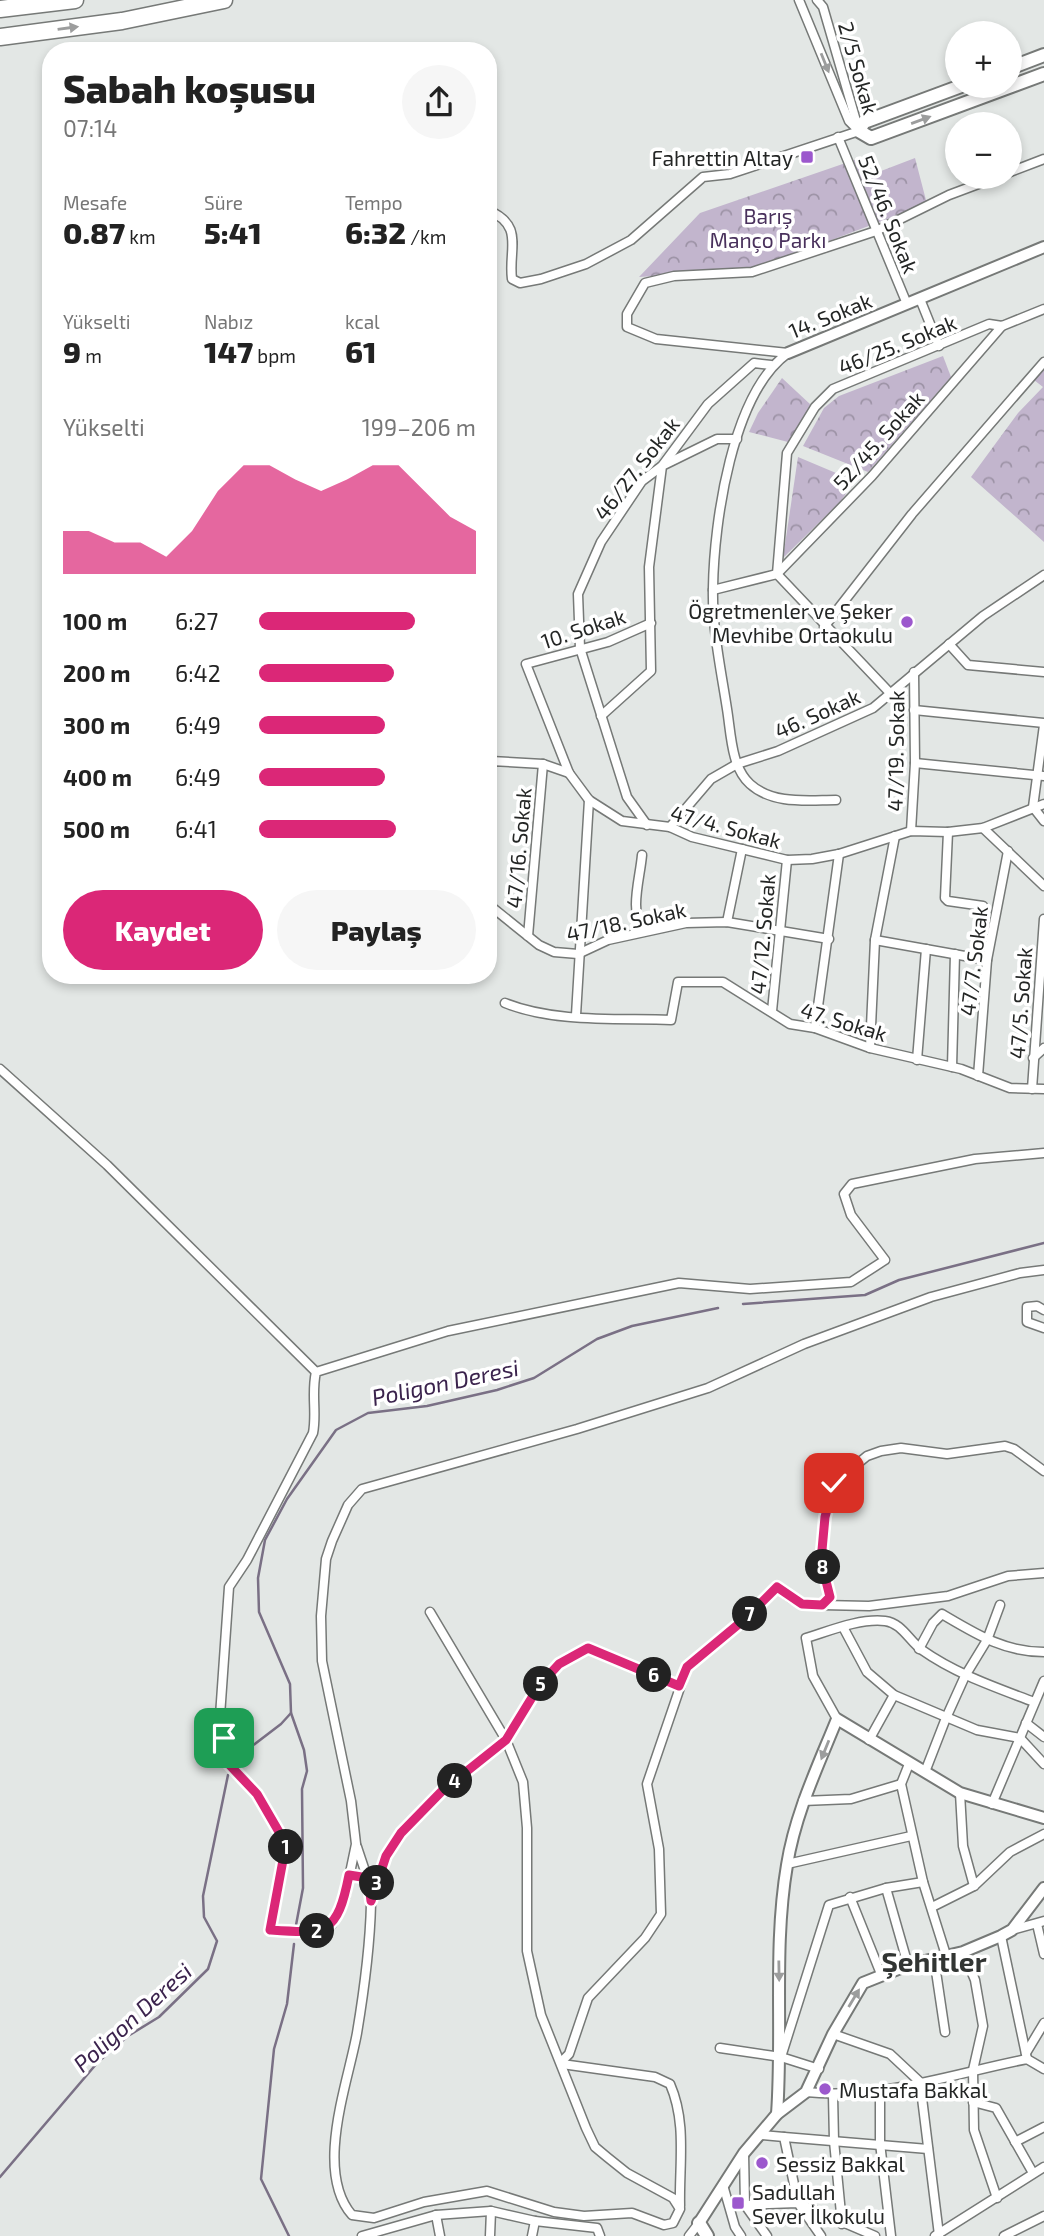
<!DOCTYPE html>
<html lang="tr">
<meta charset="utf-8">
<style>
body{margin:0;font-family:"Exo 2",sans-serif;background:#f6f6f6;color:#222;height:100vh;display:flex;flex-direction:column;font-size:26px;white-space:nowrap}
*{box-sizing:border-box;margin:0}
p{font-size:23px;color:#767676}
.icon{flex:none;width:38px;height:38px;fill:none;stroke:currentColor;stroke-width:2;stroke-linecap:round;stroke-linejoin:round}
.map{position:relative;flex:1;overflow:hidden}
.side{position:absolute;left:42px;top:42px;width:455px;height:942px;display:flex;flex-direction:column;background:#fff;border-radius:28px;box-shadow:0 4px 10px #0003}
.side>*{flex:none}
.tools{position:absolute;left:945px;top:21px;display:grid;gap:14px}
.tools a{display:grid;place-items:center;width:77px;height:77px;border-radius:50%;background:#fff;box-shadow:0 4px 10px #0003;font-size:35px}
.pin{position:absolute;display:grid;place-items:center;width:60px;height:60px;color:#fff;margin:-30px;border-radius:14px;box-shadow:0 4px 10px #0006}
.km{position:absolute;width:35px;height:35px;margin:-18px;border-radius:50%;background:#222;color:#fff;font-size:19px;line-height:35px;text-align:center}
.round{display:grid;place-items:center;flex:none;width:74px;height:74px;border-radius:37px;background:#f6f6f6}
.head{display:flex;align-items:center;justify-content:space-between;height:119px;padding:0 21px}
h1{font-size:38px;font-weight:800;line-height:52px}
.stats{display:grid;grid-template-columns:repeat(3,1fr);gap:10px;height:119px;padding:7px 21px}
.stats div{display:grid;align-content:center}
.stats b{font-size:30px;font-weight:800}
.stats small{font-size:19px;font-weight:400}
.stats p{font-size:19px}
.chart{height:196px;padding:14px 21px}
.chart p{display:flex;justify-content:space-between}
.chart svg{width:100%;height:126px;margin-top:7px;fill:#db2777;opacity:.7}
.cta{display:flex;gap:14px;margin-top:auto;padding:14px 21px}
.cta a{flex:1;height:80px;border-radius:42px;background:#db2777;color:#fff;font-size:28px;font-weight:800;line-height:80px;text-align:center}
.cta a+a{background:#f6f6f6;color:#222}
ul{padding:0 21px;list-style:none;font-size:23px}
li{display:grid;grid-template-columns:112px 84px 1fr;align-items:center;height:52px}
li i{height:18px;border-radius:9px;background:#db2777}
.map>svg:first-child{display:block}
.park{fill:url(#park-crowns)}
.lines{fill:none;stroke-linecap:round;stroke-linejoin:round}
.stream{stroke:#7a7085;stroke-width:2.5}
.minor-casing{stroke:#767977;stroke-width:11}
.tertiary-casing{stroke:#767977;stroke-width:14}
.secondary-casing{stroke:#767977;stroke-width:16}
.motorway-casing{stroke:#767977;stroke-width:19}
.minor{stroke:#fff;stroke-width:8}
.tertiary{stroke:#fff;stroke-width:10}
.secondary{stroke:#fff;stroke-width:12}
.motorway{stroke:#fff;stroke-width:16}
.oneway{fill:#9c9d9d}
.route-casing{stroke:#fff;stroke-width:14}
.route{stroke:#db2777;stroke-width:9}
.poi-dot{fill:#9c58cd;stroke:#fff;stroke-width:2.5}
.labels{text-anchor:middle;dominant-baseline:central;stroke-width:7;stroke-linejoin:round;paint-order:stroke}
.street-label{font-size:21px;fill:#242625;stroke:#fff}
.poi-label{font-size:21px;fill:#242625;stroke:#fff;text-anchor:start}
.park-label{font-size:21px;fill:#49315c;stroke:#fff}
.water-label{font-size:23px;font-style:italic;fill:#3b234d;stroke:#fff}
.district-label{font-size:28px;font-weight:bold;fill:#323533;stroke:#fff}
</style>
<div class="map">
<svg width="1044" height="2236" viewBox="0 0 1044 2236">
<defs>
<pattern id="park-crowns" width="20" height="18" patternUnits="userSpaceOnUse" patternTransform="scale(1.75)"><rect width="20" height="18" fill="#c2b5cd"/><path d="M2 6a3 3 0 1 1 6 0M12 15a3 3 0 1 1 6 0" fill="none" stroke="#9d93a6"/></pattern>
</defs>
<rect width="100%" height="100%" fill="#e3e7e5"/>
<g class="park">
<polygon points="863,157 868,176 915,158 927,204 752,270 639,277 700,213"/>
<polygon points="943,356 951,377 868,472 803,446 824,408 839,396"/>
<polygon points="1044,369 1044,542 971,477 1018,413 1043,387 1034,380"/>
<polygon points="782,378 811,405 788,442 749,432 758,413"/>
<polygon points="798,457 855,481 840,502 783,558"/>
</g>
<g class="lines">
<g class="stream">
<polyline points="743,1304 865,1295 899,1280 1044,1243"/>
<polyline points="291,1713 304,1750 307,1771 302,1789 303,1888 296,1925"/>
<polyline points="239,1756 281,1724 291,1713 290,1684 259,1612 258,1578 265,1540 287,1499 336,1430 368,1413 427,1406 497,1390 534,1378 597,1339 632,1326 718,1308"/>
<polyline points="0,2177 98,2062 128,2036 159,2017 208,1969 217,1941 204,1917 203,1896 228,1775"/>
<polyline points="289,2236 261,2179 274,2049 287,2004 294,1944"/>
</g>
<g class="minor-casing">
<g id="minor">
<polyline points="799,0 849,121 859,131"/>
<polyline points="817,0 823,7 859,131"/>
<polyline points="838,137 907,304"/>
<polyline points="1010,172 1044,159"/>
<path d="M488 210C525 226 508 249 512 279L520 283 541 279 586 264 631 240 703 177 730 174 859 131"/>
<polyline points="920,299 939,346"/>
<polyline points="788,353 656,339 627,327 627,314 645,283 674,276 752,272 876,231 949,195 997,177"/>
<path d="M788 353C732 393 714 522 713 588 712 629 721 670 727 709 731 733 731 767 750 784 773 805 808 800 836 800"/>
<polyline points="777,574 787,453 815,407 833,389 989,324 1002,326 1044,309"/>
<polyline points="777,574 872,476 1002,326"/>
<polyline points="777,574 890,693"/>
<polyline points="713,590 777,574"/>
<polyline points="651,623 608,642 526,664 569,773 589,800 622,821 670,827 692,837 787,860 812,859 839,854 911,831 948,832 983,828 1044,804"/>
<polyline points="824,627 912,514 1044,362"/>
<polyline points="949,644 968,665 1044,672"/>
<polyline points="914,710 1044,723"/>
<polyline points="601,716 651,671 649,567 662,466 717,439 737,439"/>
<polyline points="1044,725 1033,807 1044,821"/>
<polyline points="915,763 1044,776"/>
<polyline points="488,786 491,761 543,764 569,773"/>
<polyline points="647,825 627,797 580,648 578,594 601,542 642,481 662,466 708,404 754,363 771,365"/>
<polyline points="670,827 711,779 737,764 778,751 873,708 983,616 1044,575"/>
<polyline points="983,828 1044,886"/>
<polyline points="911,831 915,763 914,672"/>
<polyline points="948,832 945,898 948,901 983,906"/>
<path d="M642 855C640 879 629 911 643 931"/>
<polyline points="488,904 539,945 554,952 578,954 608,940 686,923 727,922 829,939"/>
<polyline points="727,922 742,849"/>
<polyline points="528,936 543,764"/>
<polyline points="875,940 987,960"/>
<path d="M505 1003C555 1023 618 1018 671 1020L678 982H723L790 1024 815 1028 870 1048 961 1069 1010 1088 1044 1089"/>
<polyline points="772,1011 787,860"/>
<polyline points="576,1015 589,800"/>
<polyline points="815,1028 839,854"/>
<polyline points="870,1048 875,940 895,836"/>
<polyline points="1033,1058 1044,1048"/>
<polyline points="917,1060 926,949"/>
<polyline points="952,1067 955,954"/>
<polyline points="0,1069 107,1165 316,1372"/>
<polyline points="978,1076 987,960 1008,851"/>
<polyline points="1032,1089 1044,919"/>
<path d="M1044 1153 975 1159 852 1184 844 1194 851 1215 885 1260 851 1282 750 1289 679 1283 448 1331 316 1372C311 1394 317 1412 313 1433L247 1560 229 1587 220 1716 224 1738 223 1758 257 1794 286 1844 270 1930 314 1933 332 1924 345 1897 356 1844 351 1801 322 1661 321 1616 326 1559 332 1541 348 1505 362 1489 577 1429 708 1388 804 1344 931 1297 1020 1273 1044 1270"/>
<polyline points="1044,1310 1037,1306 1027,1307 1027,1322 1044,1328"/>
<polyline points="822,1605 869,1606 948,1596 1008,1576 1044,1573"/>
<polyline points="843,1627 867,1672 894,1695 977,1730 1020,1738 1044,1764"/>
<path d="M919 1649 933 1623 942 1614C976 1634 1004 1652 1044 1652"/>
<path d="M837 1719 813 1676 806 1638C829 1631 860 1618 885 1621 902 1623 909 1641 922 1650 956 1674 995 1687 1034 1702"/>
<polyline points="1026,1723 1044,1737"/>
<polyline points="869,1740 894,1695"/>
<polyline points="909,1764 901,1784 923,1882 946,1955"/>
<polyline points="925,1772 946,1718 965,1676 987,1640 1000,1605"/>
<polyline points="960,1793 963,1846 974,1886"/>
<polyline points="803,1801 851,1799 901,1784"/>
<polyline points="992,1804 1044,1681"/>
<path d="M357 1847C363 1866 371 1884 371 1904 370 1947 364 1991 357 2033 348 2083 314 2171 352 2215L374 2218 424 2202 487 2191 554 2212 584 2216 632 2213 664 2225 673 2223 680 2209 673 2198 627 2173 607 2157 595 2147 586 2128 541 2015 527 1951V1828L523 1782 506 1740 430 1612"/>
<polyline points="787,1864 911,1836"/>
<polyline points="886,1888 908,1965"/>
<polyline points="850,1897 881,1974"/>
<polyline points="372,1899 386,1856 401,1833 442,1791 506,1740 539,1686 559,1664 588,1649 679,1686"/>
<polyline points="932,1907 974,1886 1010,1852 1044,1834"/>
<polyline points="1037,1924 1044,1954"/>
<polyline points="1012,1930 1044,1921"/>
<polyline points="1001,1936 1027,2059"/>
<polyline points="963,1952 975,1980 983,2026 973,2070 974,2130 997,2198"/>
<polyline points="934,1958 945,2032"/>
<polyline points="833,2034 890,2054 920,2082 939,2235"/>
<polyline points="720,2048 781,2057 819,2069"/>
<polyline points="1026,2053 1044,2023"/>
<polyline points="781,2057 829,1905 886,1888 923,1882"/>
<path d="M561 2062 569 2054 588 1998 645 1938 661 1914 659 1849 647 1784 687 1667 746 1618 777 1587C792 1601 814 1615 830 1597L821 1561 825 1517 834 1483 867 1456 881 1451 901 1448 947 1454 1005 1446 1014 1449 1044 1471"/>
<path d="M562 2064 655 2077 670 2084C687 2123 679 2164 680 2206"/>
<polyline points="880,2090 880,2143 891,2236"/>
<path d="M806 2092C880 2100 955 2073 1027 2059L1044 2069"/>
<polyline points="833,2095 834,2141 842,2224"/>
<polyline points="973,2102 996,2108 1033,2173"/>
<polyline points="761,2135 784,2137 798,2203 875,2236"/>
<polyline points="784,2137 928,2149"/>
<polyline points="1015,2142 1044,2127"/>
<polyline points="744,2153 745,2205 767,2236"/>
<polyline points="723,2185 735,2227 741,2236"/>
<polyline points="745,2205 798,2203 821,2236"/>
<polyline points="436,2215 440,2236"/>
<polyline points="362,2236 436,2215 491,2211 535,2221 597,2228 600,2236"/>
<polyline points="490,2236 491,2211"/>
<polyline points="532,2236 535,2221"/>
<polyline points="689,2236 699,2223"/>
<polyline points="935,2236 1044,2167"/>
<polyline points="1004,2236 1044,2216"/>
</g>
</g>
<g class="tertiary-casing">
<g id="tertiary">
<polyline points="788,353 1044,247"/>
<path d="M777 2114C783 2031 773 1947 787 1865 795 1814 818 1766 837 1719L960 1793 1044 1818"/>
<polyline points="699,2223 744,2153 777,2114 806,2092 833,2034 863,1983 908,1965 963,1952 1001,1936 1012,1930 1044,1888"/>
</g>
</g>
<g class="secondary-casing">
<g id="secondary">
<polyline points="1010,68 1044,55"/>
<polyline points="961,86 864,122 859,131 871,138 1044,74"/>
<polyline points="699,2223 707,2236"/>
</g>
</g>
<g class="motorway-casing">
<g id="motorway">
<polyline points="0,9 75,0"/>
<polyline points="0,37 122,21 224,0"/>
</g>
</g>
<use href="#minor" class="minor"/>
<use href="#tertiary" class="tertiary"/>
<use href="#secondary" class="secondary"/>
<use href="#motorway" class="motorway"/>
</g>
<defs><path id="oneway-solid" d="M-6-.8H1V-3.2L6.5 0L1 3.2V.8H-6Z" transform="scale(1.75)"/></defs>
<g class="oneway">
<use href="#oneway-solid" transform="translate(68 28) rotate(-8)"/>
<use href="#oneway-solid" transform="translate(825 63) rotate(68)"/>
<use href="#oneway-solid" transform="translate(921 120) rotate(-20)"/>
<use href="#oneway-solid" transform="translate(825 1750) rotate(112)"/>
<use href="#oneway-solid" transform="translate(779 1971) rotate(89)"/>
<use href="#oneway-solid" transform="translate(854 1998) rotate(-59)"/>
</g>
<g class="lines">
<g class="route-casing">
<path id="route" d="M224 1738 223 1758 257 1794 286 1844 270 1930C327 1934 337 1935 349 1875L368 1878 371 1901 386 1856 401 1833 442 1791 506 1740 539 1686 559 1664 588 1648 679 1686 687 1667 746 1618 777 1587 802 1604 822 1605 830 1597 821 1561 825 1517 834 1483"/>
</g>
<use href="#route" class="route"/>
</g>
<g class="poi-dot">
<rect x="800" y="150" width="14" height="14" rx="3.5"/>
<circle cx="907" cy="622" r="7"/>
<circle cx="825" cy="2089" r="7"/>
<circle cx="762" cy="2163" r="7"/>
<rect x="731" y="2196" width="14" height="14" rx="3.5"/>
</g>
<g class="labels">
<g class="street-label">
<text transform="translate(859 68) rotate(74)">2/5 Sokak</text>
<text transform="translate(889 214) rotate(68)">52/46. Sokak</text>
<text transform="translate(830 315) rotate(-22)">14. Sokak</text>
<text transform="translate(897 344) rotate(-22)">46/25. Sokak</text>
<text transform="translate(878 440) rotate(-48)">52/45. Sokak</text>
<text transform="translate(636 468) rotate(-52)">46/27. Sokak</text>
<text transform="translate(583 628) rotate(-18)">10. Sokak</text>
<text transform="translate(817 713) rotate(-24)">46. Sokak</text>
<text transform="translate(895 751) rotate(-89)">47/19. Sokak</text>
<text transform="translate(726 826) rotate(15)">47/4. Sokak</text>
<text transform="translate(518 848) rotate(-85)">47/16. Sokak</text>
<text transform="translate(626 921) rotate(-12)">47/18. Sokak</text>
<text transform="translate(762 934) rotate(-85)">47/12. Sokak</text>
<text transform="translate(973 961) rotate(-83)">47/7. Sokak</text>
<text transform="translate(1020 1003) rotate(-86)">47/5. Sokak</text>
<text transform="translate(844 1021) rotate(17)">47. Sokak</text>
</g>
<g class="poi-label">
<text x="793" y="157" text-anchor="end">Fahrettin Altay</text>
<text x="893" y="610" text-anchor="end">Ögretmenler ve Şeker<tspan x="893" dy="24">Mevhibe Ortaokulu</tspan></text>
<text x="839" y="2089">Mustafa Bakkal</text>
<text x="776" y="2163">Sessiz Bakkal</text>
<text x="752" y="2191">Sadullah<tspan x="752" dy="24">Sever İlkokulu</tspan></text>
</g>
<g class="park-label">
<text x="768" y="215">Barış<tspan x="768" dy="24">Manço Parkı</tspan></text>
</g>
<g class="water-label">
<text transform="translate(445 1382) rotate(-12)">Poligon Deresi</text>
<text transform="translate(132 2017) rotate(-42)">Poligon Deresi</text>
</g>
<g class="district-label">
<text x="934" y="1961">Şehitler</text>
</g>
</g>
</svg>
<div class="tools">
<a>+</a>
<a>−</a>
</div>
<div class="pin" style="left:224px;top:1738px;background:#1e9e55"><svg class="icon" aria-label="arrive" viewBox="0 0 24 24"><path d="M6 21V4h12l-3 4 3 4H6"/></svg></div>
<div class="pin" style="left:834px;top:1483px;background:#d93025"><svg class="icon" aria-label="check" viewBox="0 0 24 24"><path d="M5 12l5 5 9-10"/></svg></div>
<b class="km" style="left:286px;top:1847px">1</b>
<b class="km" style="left:317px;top:1931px">2</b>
<b class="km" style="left:377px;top:1883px">3</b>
<b class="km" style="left:455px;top:1781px">4</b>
<b class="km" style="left:541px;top:1684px">5</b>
<b class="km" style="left:654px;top:1675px">6</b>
<b class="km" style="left:750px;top:1614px">7</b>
<b class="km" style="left:823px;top:1567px">8</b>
<section class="side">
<div class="head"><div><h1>Sabah koşusu</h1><p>07:14</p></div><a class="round"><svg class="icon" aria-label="share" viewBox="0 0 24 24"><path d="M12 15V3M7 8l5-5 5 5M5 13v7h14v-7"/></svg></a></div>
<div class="stats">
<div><p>Mesafe</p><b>0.87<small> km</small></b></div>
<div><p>Süre</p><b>5:41</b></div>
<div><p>Tempo</p><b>6:32<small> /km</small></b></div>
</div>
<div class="stats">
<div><p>Yükselti</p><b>9<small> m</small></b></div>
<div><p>Nabız</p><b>147<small> bpm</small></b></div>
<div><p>kcal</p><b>61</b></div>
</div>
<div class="chart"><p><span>Yükselti</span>199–206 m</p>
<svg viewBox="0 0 160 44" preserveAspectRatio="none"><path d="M0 44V29L10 29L20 33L30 33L40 38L50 29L60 15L70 6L80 6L90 11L100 15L110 11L120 6L130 6L140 15L150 24L160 29V44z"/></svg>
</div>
<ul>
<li><b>100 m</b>6:27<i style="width:72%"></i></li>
<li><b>200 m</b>6:42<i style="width:62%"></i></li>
<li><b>300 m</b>6:49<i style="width:58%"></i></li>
<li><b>400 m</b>6:49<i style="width:58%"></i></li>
<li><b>500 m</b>6:41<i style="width:63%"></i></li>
</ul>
<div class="cta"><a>Kaydet</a><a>Paylaş</a></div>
</section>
</div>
